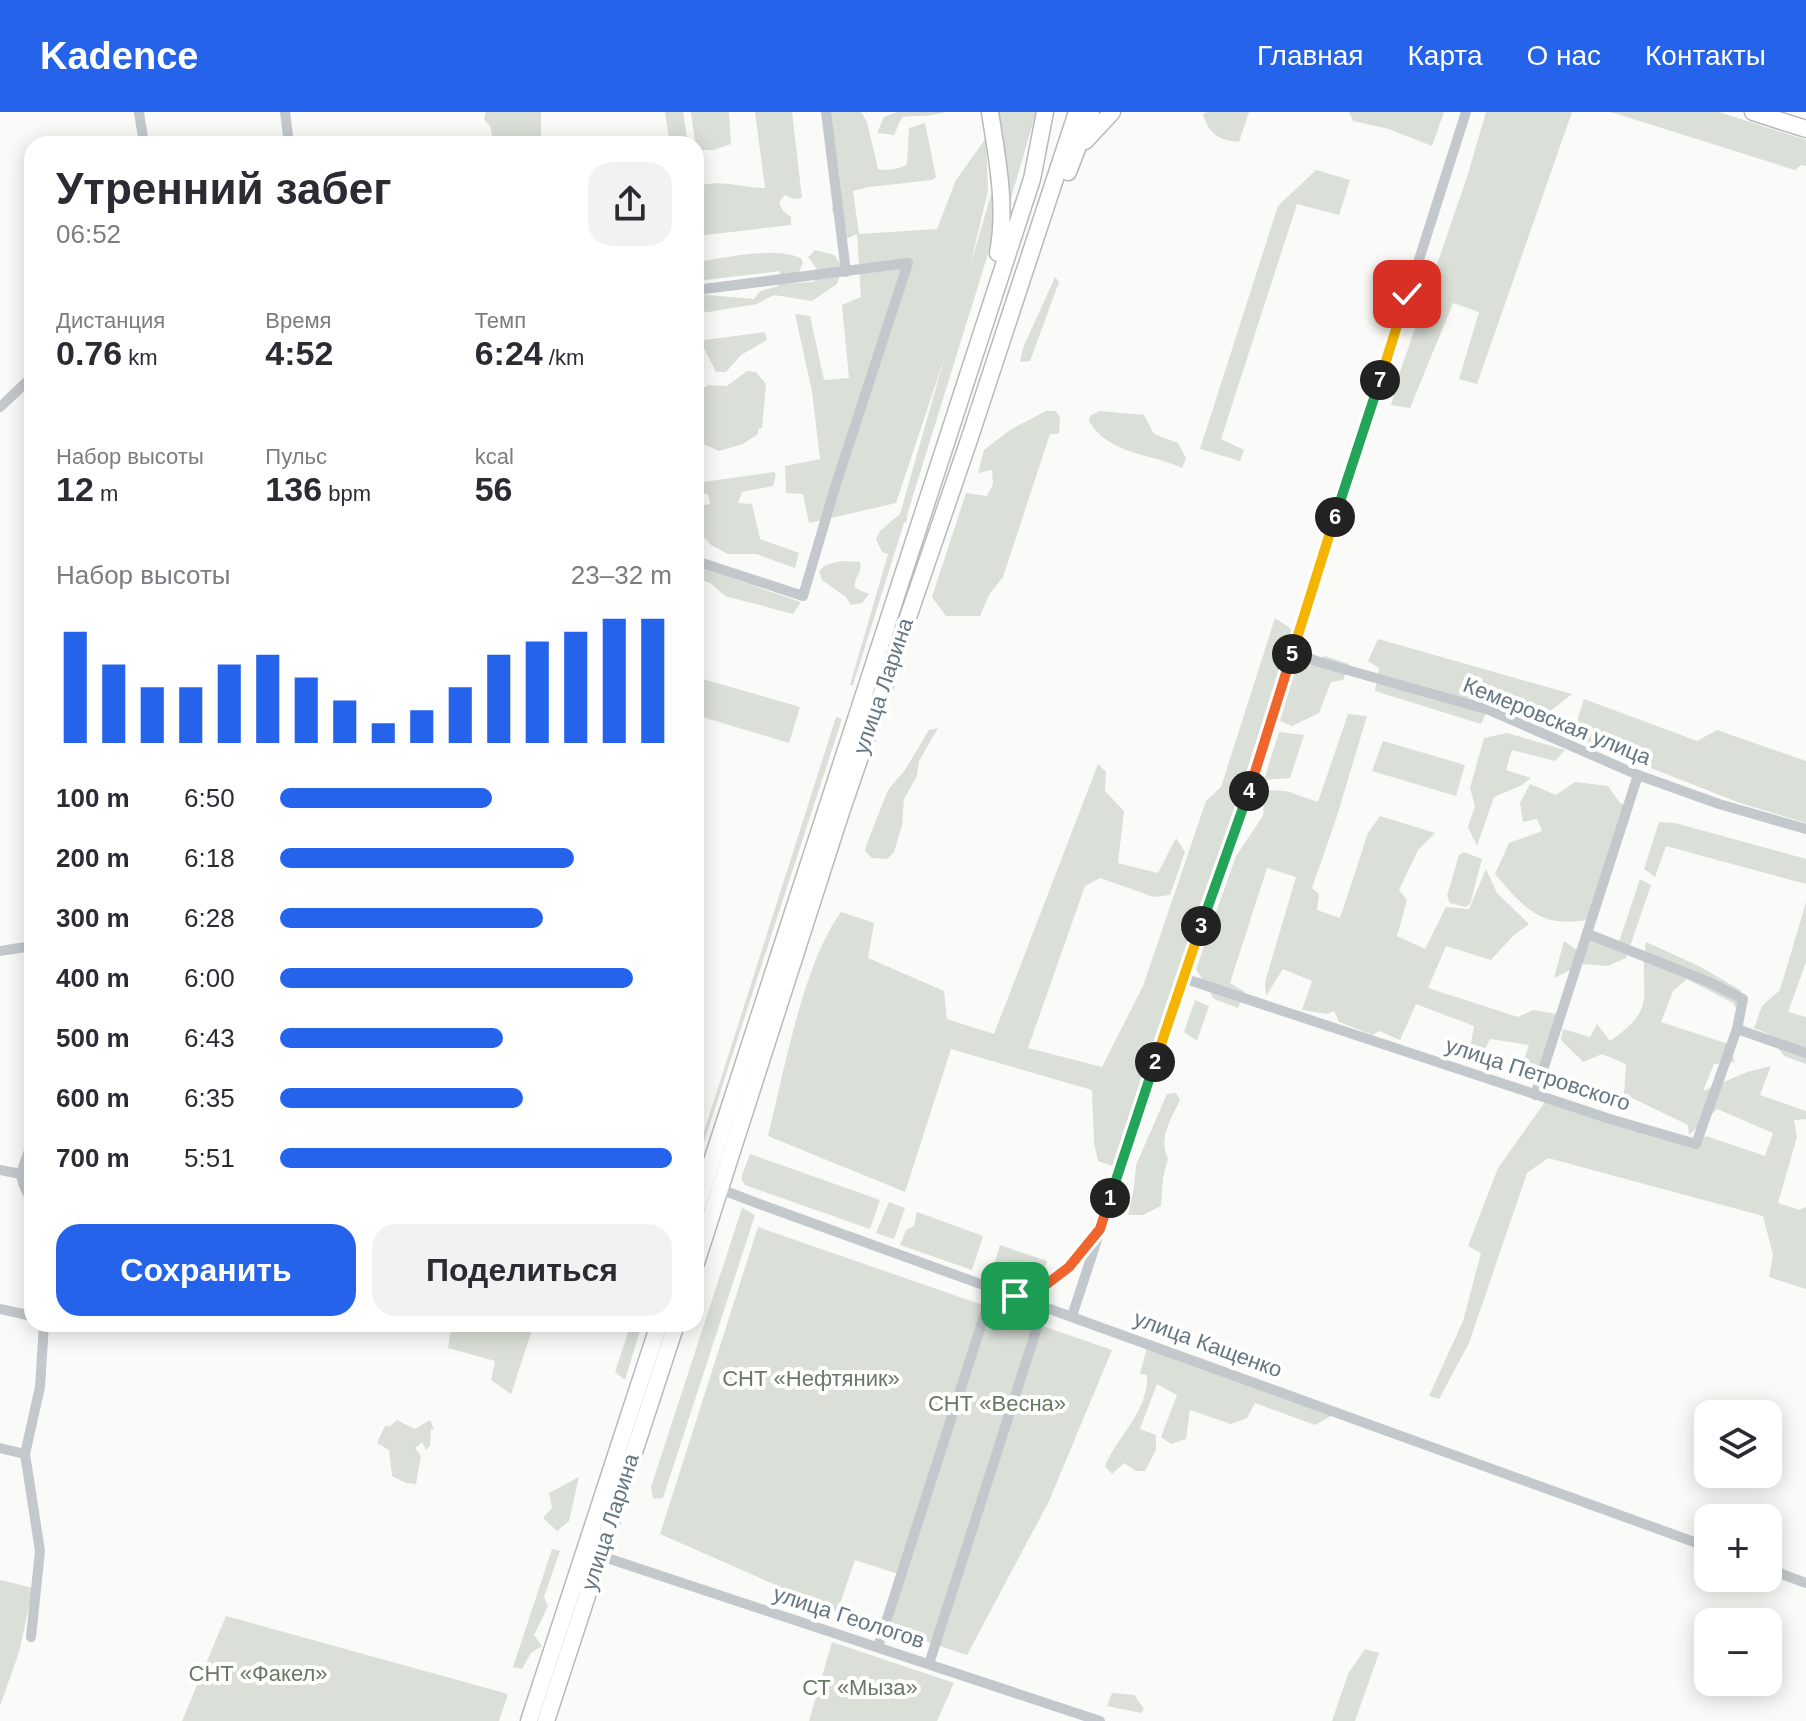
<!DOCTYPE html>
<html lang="ru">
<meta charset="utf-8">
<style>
body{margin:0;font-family:Helvetica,sans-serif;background:#f2f2f3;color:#2b2b33;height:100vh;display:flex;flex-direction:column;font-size:30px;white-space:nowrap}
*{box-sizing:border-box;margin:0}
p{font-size:26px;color:#7c7c81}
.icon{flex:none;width:44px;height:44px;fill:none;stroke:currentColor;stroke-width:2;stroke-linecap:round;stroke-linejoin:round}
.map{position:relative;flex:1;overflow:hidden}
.panel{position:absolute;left:24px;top:24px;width:680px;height:1196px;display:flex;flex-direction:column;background:#fff;border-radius:24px;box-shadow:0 4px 20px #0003}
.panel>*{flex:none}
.fabs{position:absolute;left:1694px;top:1288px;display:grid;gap:16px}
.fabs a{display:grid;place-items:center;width:88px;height:88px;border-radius:16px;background:#fff;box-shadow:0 4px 20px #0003;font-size:40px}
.pin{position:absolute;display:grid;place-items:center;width:68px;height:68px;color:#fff;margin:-34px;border-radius:16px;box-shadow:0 4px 12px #0006}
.km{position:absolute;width:40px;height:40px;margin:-20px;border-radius:50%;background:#222;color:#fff;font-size:22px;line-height:40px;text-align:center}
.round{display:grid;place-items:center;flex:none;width:84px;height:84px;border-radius:24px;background:#f2f2f3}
.summary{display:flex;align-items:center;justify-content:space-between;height:136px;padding:0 32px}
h1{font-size:44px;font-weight:800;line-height:60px}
.stats{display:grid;grid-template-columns:repeat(3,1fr);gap:12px;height:136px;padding:8px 32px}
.stats div{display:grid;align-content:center}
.stats b{font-size:34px;font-weight:800}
.stats small{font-size:22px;font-weight:400}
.stats p{font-size:22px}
.chart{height:224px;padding:16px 32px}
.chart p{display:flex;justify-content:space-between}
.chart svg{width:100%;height:144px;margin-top:8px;stroke:#2563eb;stroke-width:6}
.cta{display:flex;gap:16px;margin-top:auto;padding:16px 32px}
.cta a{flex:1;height:92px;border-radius:24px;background:#2563eb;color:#fff;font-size:32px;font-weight:800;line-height:92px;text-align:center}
.cta a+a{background:#f2f2f3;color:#2b2b33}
ul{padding:0 32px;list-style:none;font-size:26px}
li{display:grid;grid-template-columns:128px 96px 1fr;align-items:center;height:60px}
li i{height:20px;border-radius:10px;background:#2563eb}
header{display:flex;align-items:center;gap:48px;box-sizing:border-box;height:112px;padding:0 40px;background:#2563eb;color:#fff}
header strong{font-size:38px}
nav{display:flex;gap:44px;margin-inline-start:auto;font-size:28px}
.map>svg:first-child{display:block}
.green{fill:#dadfd7}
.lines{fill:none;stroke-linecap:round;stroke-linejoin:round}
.primary-casing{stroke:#b5babe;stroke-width:19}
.minor{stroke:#c3c8cc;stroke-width:10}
.primary{stroke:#fff;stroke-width:16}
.split-1-casing{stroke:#fff;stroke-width:16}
.split-2-casing{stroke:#fff;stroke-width:16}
.split-3-casing{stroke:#fff;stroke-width:16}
.split-4-casing{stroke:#fff;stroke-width:16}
.split-5-casing{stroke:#fff;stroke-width:16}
.split-6-casing{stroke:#fff;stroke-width:16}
.split-7-casing{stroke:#fff;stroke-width:16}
.split-8-casing{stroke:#fff;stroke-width:16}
.split-1{stroke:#f0652b;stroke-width:10}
.split-2{stroke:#22a559;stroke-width:10}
.split-3{stroke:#f5b400;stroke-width:10}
.split-4{stroke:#22a559;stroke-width:10}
.split-5{stroke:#f0652b;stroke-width:10}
.split-6{stroke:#f5b400;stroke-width:10}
.split-7{stroke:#22a559;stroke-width:10}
.split-8{stroke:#f5b400;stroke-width:10}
.labels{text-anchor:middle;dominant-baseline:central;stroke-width:8;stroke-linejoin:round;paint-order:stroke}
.street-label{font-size:22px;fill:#657683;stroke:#fff}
.park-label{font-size:22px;fill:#687a64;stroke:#fff}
</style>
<header>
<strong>Kadence</strong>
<nav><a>Главная</a><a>Карта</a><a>О нас</a><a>Контакты</a></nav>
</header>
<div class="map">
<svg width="1806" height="1609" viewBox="0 0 1806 1609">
<rect width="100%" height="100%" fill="#fafaf8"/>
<g class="green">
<polygon points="486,0 541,0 541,25 550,30 549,32 494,32 490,14 484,7"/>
<polygon points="665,0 683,0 688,32 670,32"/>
<polygon points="691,0 729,0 731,32 714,38 696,38"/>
<path d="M755 0H792L802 86 793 87 785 83 779 90 783 99 791 105V113L696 124V75C720 66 740 76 765 76Z"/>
<path d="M829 0H861L867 10 878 57C885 59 902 57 907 52L909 16 925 11 936 65 932 68 869 75 853 79 859 122 937 117 956 68 986 26 988 79 970 154 993 76 996 116 907 403V409L904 411 853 573H850L888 442 882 440 876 427 880 419 900 402 945 244 896 391 809 411 803 382 786 381 785 354 820 347 812 279 795 202 810 204 824 268 849 266 842 193 861 185 857 122 846 127 832 98 839 68Z"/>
<path d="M897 0H945C932 5 917 3 902 5L894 23 877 21 884 5Z"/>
<polygon points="995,0 1036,0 1008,97"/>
<path d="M1208 0H1249L1239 30C1218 28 1209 22 1203 2Z"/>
<polygon points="1349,0 1444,0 1432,34 1389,17 1353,9"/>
<polygon points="1486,0 1572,0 1477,272 1459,267 1479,200 1453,191 1410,296 1391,293 1400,260 1467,65"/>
<polygon points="1611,0 1719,0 1806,28 1806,54 1801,53 1795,58"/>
<polygon points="1316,58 1350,68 1339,103 1297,92 1221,327 1244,338 1240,349 1200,337 1278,94"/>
<path d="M815 138 834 143 843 155 837 172 812 189 774 183 757 192 709 200 696 199V182L754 187 760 179 778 174 780 159 696 169V150C728 146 770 134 801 146L803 151 794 171 814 170 817 157 808 145Z"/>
<polygon points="1055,165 1059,170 1030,249 1020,250 1023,236"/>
<polygon points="765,220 767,228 741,243 726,260 716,260 703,234 696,236 696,229"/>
<polygon points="747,259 756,260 766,272 762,316 758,317 758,322 743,332 719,339 696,329 696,307 701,303 703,295 697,288 700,279 708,273 727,274"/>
<polygon points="1046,299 1056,299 1060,306 1059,322 1050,322 1003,465 989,483 980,504 946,504 932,485 966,381 987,384 993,372 992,358 978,361 984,338 1010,318"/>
<path d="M1099 299 1144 303 1154 322 1178 331 1186 346 1182 356C1150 341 1109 343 1089 309L1090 304Z"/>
<polygon points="774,360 776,362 773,374 742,380 738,391 752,392 760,427 799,441 795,456 756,442 728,442 711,433 696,417 696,395 710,392 708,382 696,381 696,371"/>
<path d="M841 449 860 450C863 460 853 466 855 476L869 482 862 491 851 493 846 485 822 468 819 459 826 453Z"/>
<polygon points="696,454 801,490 793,502 725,484 710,471 696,466"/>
<path d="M1275 506 1293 518 1116 1055 1098 1049 1094 1031 1092 978 951 937 905 1080 768 1024C784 960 803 852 841 800L874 811 868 846 944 879 947 907 994 922 1098 652 1106 660 1105 679 1124 699 1118 751 1158 761 1176 726 1185 740 1170 783 1154 785 1100 766 1085 774 1028 936 1102 955 1143 874 1206 689 1221 675Z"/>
<polygon points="1378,527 1572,582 1543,605 1494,584 1481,612 1375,579 1379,556 1368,549"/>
<polygon points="1325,544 1349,552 1343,568 1331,570 1319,601 1292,614 1280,609 1296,556"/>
<polygon points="696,565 800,595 789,631 696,603"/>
<polygon points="1584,587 1697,629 1717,618 1806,649 1806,711 1740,691 1582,629 1578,606"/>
<polygon points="1348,602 1367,604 1337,704 1312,776 1319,782 1317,798 1340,806 1368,721 1380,704 1435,721 1418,738 1399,778 1407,788 1397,824 1425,837 1446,795 1469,797 1486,757 1497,781 1529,812 1513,824 1491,848 1446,834 1428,876 1518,905 1533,898 1557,902 1534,971 1518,965 1529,933 1490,927 1481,945 1469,942 1474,914 1416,892 1400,928 1379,919 1373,923 1339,910 1334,899 1327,902 1302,898 1312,869 1283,857 1266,884 1265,870 1296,765 1267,756 1230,871 1245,880 1238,896 1214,887 1196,857 1236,744 1263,704 1265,678 1286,679 1318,690"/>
<polygon points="836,605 842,607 700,1042 696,1045"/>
<polygon points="938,616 919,649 917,664 904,687 902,713 894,740 887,747 872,746 865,739 866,734 888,678 905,658 929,618"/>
<polygon points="1279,620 1304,623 1290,666 1264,668"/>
<polygon points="1507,621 1565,638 1555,649 1512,638 1506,658 1531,666 1522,673 1494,685 1477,734 1468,715 1475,694 1470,676 1484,626"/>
<polygon points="1383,629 1465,653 1456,684 1372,659"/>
<path d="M1575 670 1608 674 1620 691 1633 695 1597 806C1545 818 1528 801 1495 762L1509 731 1542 719 1537 707 1523 710 1520 691 1530 672 1556 683Z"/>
<polygon points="1659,710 1675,711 1806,747 1806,772 1666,734 1655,765 1644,757"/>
<polygon points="1464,740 1482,747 1470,792 1466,795 1450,791 1447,784 1459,743"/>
<polygon points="1640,767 1651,773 1626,846 1608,854 1583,852 1554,866 1564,829 1575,837 1598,824 1619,830"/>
<polygon points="1806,790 1806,850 1788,900 1806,905 1806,952 1784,944 1768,922 1754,916 1762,894 1780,878"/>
<path d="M1646 830 1701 855 1740 878 1746 893 1737 898 1733 891 1687 867 1673 879 1661 910 1728 932 1735 950 1714 952 1703 979 1747 960 1771 954 1760 983 1806 999V1007L1794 1008 1797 1025 1778 1091 1799 1098 1806 1095V1177L1769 1165 1773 1143 1763 1104 1548 1046 1527 1061 1469 1231 1439 1287 1429 1284 1463 1209 1481 1141 1468 1134 1498 1056 1545 990 1693 1035 1706 1024 1765 1044 1773 1021 1717 997 1689 1023 1688 1013 1624 982 1626 952 1602 942 1583 950 1561 928 1563 917 1590 925 1597 912 1610 929C1662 893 1637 882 1646 830Z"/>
<polygon points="1195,888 1209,894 1197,929 1184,920"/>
<path d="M1176 981 1180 988C1171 1007 1158 1027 1168 1046L1163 1066 1161 1094 1143 1103H1128L1134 1076 1136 1053 1167 982Z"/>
<polygon points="750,1042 880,1088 870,1117 745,1073 741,1066"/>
<polygon points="889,1090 905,1096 894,1127 876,1121"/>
<polygon points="742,1096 755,1103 663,1386 653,1387 651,1375"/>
<polygon points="917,1100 983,1124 972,1158 900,1133 906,1118 914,1114"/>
<polygon points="758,1115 1112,1238 1049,1389 967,1543 880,1514 898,1462 855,1448 837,1500 660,1422"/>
<path d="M1000 1133 1047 1149C1037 1182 1015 1170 991 1163Z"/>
<polygon points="452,1212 534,1212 511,1282 491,1268 495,1249 448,1236"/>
<polygon points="631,1212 642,1212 625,1268 615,1260"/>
<path d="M1147 1235 1333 1303 1315 1313 1255 1291 1247 1306 1231 1312 1190 1298 1186 1327 1171 1332 1161 1325 1177 1283 1157 1272 1140 1317 1156 1323V1338L1145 1359H1136L1124 1351 1112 1362 1105 1354C1118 1323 1149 1299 1147 1263L1140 1262Z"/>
<polygon points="397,1308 415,1317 430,1308 434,1317 431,1317 430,1334 426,1338 422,1330 415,1336 421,1344 416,1372 406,1371 392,1364 389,1338 377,1331 385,1314 390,1314"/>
<polygon points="579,1365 569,1409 557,1419 543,1406 552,1396 549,1381"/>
<polygon points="552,1437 560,1439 544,1485 548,1494 534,1523 542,1534 531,1541 522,1557 513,1555"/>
<polygon points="0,1468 33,1476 19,1540 0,1594"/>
<polygon points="226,1504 508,1582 499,1609 182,1609"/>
<polygon points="832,1530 954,1571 937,1609 809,1609"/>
<polygon points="1365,1537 1379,1541 1355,1609 1332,1609 1348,1562"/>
<polygon points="1112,1581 1134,1583 1144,1597 1141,1601 1107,1594"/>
</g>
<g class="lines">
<g class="primary-casing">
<g id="primary">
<path d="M990 0C997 46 1007 95 998 141"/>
<polyline points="1753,0 1806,17"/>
<polyline points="1085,29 1112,0"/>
<polyline points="1068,60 1091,0"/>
<polyline points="696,1098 1032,67 1045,0"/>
<polyline points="696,1151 841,700 969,328 1077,0"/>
<polyline points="529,1609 659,1212"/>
<polyline points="546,1609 676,1212"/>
</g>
</g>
<g class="minor">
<polyline points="139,0 144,32"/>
<polyline points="285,0 289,32"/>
<polyline points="826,0 846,160"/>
<polyline points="696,178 908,151 836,372 803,484 696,449"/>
<polyline points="0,295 32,265"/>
<polyline points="1292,540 1319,550 1489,598 1638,663 1719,692 1806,717"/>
<polyline points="1588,822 1709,870 1743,887 1737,917"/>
<polyline points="0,839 32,834"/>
<polyline points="1183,866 1610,1007 1696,1032 1737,917 1806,941"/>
<polyline points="1535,983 1638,663"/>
<path d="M32 1030C23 1060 14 1060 32 1089"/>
<polyline points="0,1058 20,1062"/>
<polyline points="696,1064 720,1077 762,1093 1708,1435"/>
<path d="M1016 1183C1058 1171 1068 1155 1096 1122"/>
<polyline points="0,1197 32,1204"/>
<polyline points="1072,1204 1183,866 1245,694 1466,0"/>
<polyline points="0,1336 25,1342"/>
<polyline points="598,1443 1100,1609"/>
<polyline points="1768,1457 1806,1471"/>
<polyline points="31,1525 40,1439 25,1342 40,1275 44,1212"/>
<polyline points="878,1535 993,1176"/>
<polyline points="929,1552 1044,1194"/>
</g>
<use href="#primary" class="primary"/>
</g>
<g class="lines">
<g class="split-1-casing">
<polyline id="split-1" points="1015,1184 1043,1175 1069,1155 1100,1117 1110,1086"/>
</g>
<g class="split-2-casing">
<polyline id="split-2" points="1110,1086 1155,950"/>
</g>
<g class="split-3-casing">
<polyline id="split-3" points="1155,950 1201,814"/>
</g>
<g class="split-4-casing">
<polyline id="split-4" points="1201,814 1249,679"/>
</g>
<g class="split-5-casing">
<polyline id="split-5" points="1249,679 1292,542"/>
</g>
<g class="split-6-casing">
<polyline id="split-6" points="1292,542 1335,405"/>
</g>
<g class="split-7-casing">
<polyline id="split-7" points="1335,405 1380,268"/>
</g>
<g class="split-8-casing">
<polyline id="split-8" points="1380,268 1407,182"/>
</g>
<use href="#split-1" class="split-1"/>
<use href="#split-2" class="split-2"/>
<use href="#split-3" class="split-3"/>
<use href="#split-4" class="split-4"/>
<use href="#split-5" class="split-5"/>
<use href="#split-6" class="split-6"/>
<use href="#split-7" class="split-7"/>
<use href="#split-8" class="split-8"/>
</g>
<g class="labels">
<g class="street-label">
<text transform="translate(883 574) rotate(-71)">улица Ларина</text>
<text transform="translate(1557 609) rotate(22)">Кемеровская улица</text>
<text transform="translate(1538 962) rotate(18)">улица Петровского</text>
<text transform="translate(1208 1232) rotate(20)">улица Кащенко</text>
<text transform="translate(610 1410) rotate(-72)">улица Ларина</text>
<text transform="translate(849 1505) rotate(18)">улица Геологов</text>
</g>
<g class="park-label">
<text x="811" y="1266">СНТ «Нефтяник»</text>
<text x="997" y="1291">СНТ «Весна»</text>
<text x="258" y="1561">СНТ «Факел»</text>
<text x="860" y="1575">СТ «Мыза»</text>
</g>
</g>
</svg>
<div class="fabs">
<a><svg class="icon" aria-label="layers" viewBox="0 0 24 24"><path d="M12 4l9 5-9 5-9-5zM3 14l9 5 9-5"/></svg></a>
<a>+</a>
<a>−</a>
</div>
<div class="pin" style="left:1015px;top:1184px;background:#1e9e55"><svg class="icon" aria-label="arrive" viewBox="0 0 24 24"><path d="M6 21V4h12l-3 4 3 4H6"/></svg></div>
<div class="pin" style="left:1407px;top:182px;background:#d93025"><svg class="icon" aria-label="check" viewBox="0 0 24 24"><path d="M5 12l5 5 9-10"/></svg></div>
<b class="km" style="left:1110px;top:1086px">1</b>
<b class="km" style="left:1155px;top:950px">2</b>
<b class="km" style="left:1201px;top:814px">3</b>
<b class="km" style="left:1249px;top:679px">4</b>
<b class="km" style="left:1292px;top:542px">5</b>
<b class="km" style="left:1335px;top:405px">6</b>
<b class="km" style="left:1380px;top:268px">7</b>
<section class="panel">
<div class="summary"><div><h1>Утренний забег</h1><p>06:52</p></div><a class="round"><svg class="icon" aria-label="share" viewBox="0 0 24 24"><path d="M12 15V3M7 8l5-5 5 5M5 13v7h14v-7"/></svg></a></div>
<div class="stats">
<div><p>Дистанция</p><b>0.76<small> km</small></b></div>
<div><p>Время</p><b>4:52</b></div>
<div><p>Темп</p><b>6:24<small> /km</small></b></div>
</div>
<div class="stats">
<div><p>Набор высоты</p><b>12<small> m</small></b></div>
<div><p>Пульс</p><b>136<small> bpm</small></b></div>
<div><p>kcal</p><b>56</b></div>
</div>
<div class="chart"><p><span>Набор высоты</span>23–32 m</p>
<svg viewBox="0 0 160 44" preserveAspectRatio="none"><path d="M5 44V10M15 44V20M25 44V27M35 44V27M45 44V20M55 44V17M65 44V24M75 44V31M85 44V38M95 44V34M105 44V27M115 44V17M125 44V13M135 44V10M145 44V6M155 44V6"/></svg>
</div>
<ul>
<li><b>100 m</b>6:50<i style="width:54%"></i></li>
<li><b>200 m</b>6:18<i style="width:75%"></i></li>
<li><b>300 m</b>6:28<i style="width:67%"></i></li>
<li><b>400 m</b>6:00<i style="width:90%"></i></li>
<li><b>500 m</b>6:43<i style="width:57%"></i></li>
<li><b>600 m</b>6:35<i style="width:62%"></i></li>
<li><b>700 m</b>5:51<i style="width:100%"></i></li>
</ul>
<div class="cta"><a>Сохранить</a><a>Поделиться</a></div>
</section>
</div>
